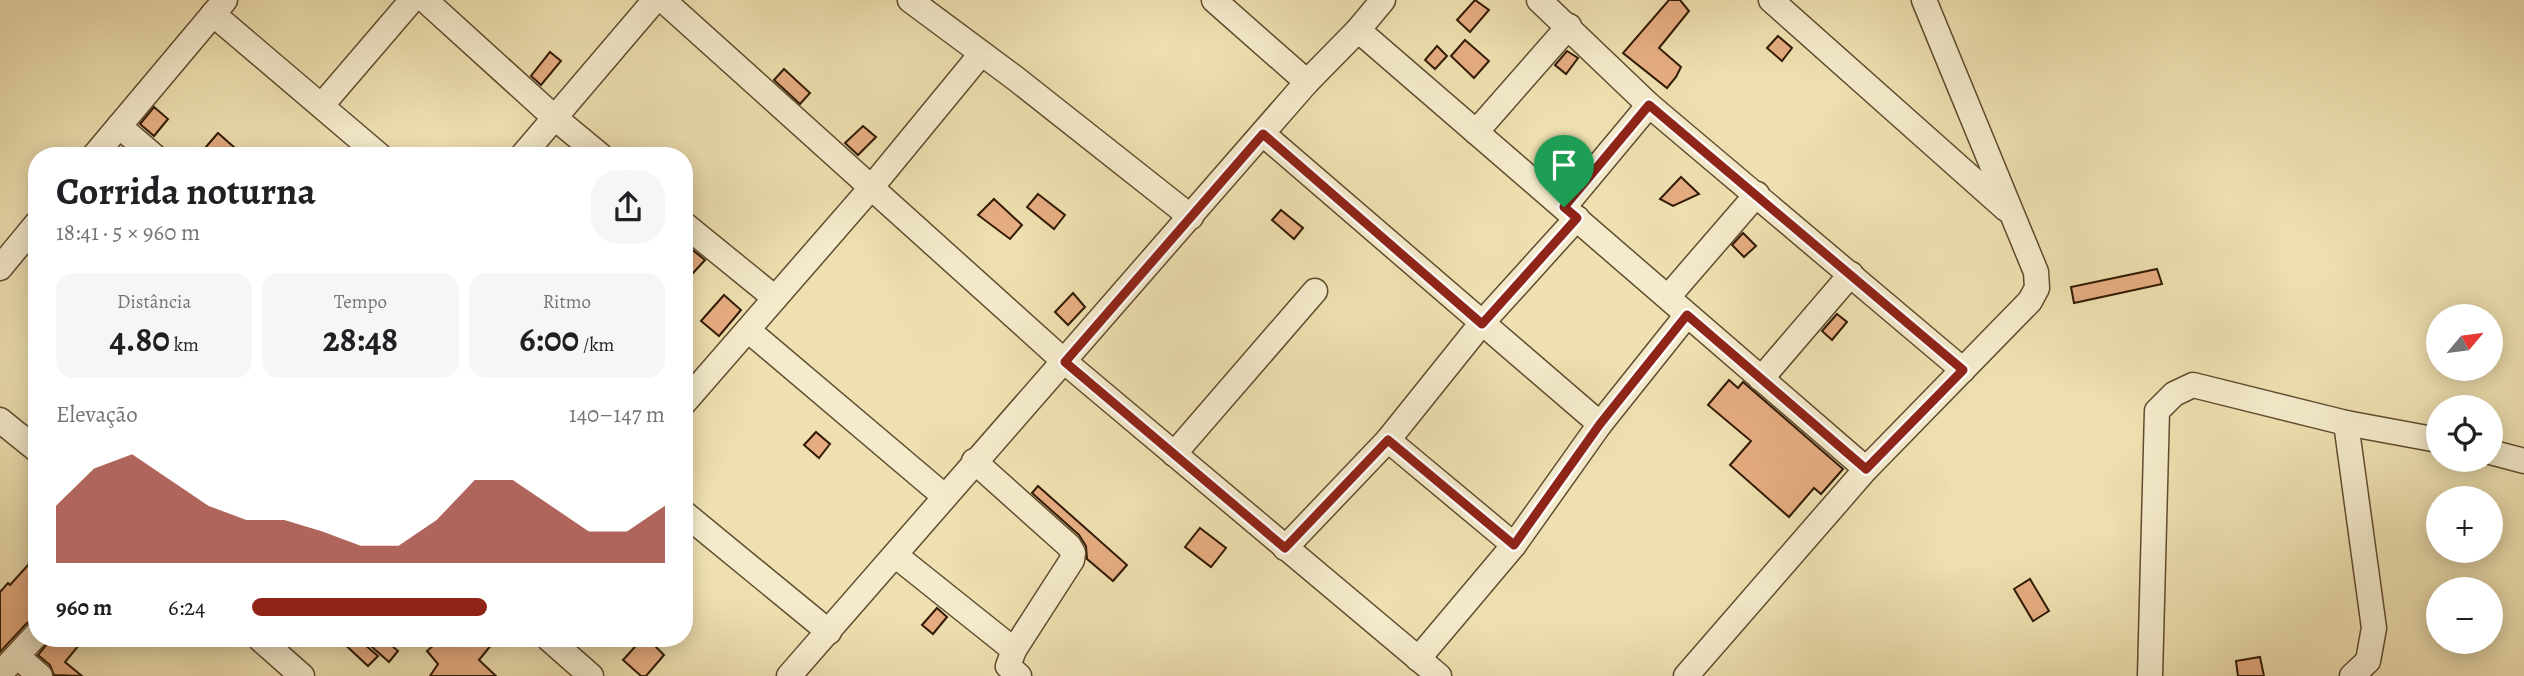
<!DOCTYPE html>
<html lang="pt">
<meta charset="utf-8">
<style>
body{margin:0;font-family:Alegreya,serif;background:#f6f6f6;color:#202124;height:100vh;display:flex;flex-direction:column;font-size:26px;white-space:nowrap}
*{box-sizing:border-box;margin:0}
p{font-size:23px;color:#757577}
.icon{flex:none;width:38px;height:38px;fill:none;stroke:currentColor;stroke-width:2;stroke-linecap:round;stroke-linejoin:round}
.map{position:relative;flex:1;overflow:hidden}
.side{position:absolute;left:28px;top:147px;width:665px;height:500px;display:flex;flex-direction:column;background:#fff;border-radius:28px;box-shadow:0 4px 18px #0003}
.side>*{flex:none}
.needle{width:46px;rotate:61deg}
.tools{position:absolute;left:2426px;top:304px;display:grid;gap:14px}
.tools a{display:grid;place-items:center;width:77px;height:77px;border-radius:50%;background:#fff;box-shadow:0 4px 18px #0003;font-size:35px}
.pin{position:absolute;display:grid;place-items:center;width:60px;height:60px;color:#fff;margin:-72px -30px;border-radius:50% 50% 50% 0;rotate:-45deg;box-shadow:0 0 7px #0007}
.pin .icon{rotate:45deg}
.round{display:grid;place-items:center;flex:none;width:74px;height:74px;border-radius:28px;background:#f6f6f6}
.head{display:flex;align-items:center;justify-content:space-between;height:119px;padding:0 28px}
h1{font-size:38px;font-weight:700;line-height:52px}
.stats{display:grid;grid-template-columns:repeat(3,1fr);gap:10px;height:119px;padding:7px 28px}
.stats div{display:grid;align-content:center;border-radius:18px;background:#f6f6f6;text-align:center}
.stats b{font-size:35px;font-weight:700}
.stats small{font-size:19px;font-weight:400}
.stats p{font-size:19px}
.chart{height:196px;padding:14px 28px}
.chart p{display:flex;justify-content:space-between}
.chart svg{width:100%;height:126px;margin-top:7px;fill:#8f2418;opacity:.7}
ul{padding:0 28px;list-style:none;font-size:23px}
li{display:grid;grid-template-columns:112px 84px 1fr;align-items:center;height:52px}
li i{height:18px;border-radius:9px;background:#8f2418}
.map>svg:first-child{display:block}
.building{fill:#e7ad82;stroke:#311a04;stroke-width:2}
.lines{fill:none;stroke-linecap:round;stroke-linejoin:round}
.minor-casing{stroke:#604c2f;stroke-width:27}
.minor{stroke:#f4ebcc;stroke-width:24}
.route-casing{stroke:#fff;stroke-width:14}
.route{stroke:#8f2418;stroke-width:9}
</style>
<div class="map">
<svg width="2524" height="676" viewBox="0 0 2524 676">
<rect width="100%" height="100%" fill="#eee0b0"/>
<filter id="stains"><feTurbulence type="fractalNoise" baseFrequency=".00286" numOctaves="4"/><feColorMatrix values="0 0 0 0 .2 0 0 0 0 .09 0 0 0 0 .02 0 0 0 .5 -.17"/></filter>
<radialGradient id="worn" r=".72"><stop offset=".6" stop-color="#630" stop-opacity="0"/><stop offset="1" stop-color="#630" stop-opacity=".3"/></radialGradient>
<g class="building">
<polygon points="1475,0 1489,10 1470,32 1457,20"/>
<polygon points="1669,0 1680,0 1689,11 1659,48 1681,67 1676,77 1667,88 1623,53"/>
<polygon points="1778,36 1792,48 1782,61 1767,48"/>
<polygon points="1465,40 1489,61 1474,78 1451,56"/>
<polygon points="1437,46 1447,56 1435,69 1425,60"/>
<polygon points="1567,51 1578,58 1566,74 1555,65"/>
<polygon points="550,52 561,61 541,85 531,76"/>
<polygon points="784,69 810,93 800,104 774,80"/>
<polygon points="154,107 168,119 154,136 140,124"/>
<polygon points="863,126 876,137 858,155 845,143"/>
<polygon points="218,133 244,156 214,156 205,148"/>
<polygon points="1681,177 1699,194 1673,206 1660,199"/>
<polygon points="1038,194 1065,215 1054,229 1027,207"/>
<polygon points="994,199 1022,225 1010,239 978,215"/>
<polygon points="1281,210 1303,228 1294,239 1272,220"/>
<polygon points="1743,233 1756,246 1744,257 1732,245"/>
<polygon points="684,243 705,260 684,283"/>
<polygon points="2157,269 2162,284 2074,303 2071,287"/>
<polygon points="1073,293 1085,307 1068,325 1055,312"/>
<polygon points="724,295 741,310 719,336 701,321"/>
<polygon points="1837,314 1847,322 1832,340 1822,331"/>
<polygon points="1729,380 1738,388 1743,382 1843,469 1821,494 1814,488 1789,517 1730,465 1751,441 1708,405"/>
<polygon points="816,432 830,444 819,458 804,445"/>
<polygon points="1038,486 1127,565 1113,581 1087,559 1086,546 1079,535 1032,493"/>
<polygon points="1200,528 1226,548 1211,567 1185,547"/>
<polygon points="37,555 37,620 27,623 0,652 0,592 8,583 10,585"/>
<polygon points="2030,579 2049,611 2033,621 2014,589"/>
<polygon points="937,608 947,617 933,634 922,625"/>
<polygon points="51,639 84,639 65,662 82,676 54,675 50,665 38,655"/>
<polygon points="339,639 358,639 378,656 368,666"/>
<polygon points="380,639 384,639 398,651 389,662 372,647"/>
<polygon points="441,639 496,639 479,660 496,676 430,676 438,664 427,651"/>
<polygon points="642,639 661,639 655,646 664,655 646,676 641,676 623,660"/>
<polygon points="2260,657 2264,676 2238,676 2236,661"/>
</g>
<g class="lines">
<g class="minor-casing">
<g id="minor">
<polyline points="425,0 555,118 601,156"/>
<polyline points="663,0 1065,362 1439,676"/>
<polyline points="910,0 1015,78 1191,217"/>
<polyline points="1214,0 1307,82"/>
<polyline points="1539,0 1649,105 1963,370"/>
<polyline points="1771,0 2006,209"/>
<polyline points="213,14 380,156"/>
<polyline points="1358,30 1866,469"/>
<polyline points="322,105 412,0"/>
<polyline points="119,126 154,156"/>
<polyline points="1476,132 1569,26"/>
<polyline points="1263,134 1600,424"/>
<polyline points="94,156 225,0"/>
<polyline points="522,156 655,0"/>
<polyline points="1564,207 1649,105"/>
<polyline points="684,224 775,298"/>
<polyline points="0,268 37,223"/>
<polyline points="1668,297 1757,194"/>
<polyline points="748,330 944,496"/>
<polyline points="1761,379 1851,274"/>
<polyline points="684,403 870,189 981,54"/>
<polyline points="0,420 37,450"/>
<polyline points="2346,423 2374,628 2368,661 2352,676"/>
<polyline points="1388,440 1514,545"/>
<polyline points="2490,452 2524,461"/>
<polyline points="1174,454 1315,291"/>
<polyline points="974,461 1069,546 1073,553 1072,560 1014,650"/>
<polyline points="684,513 829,632"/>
<polyline points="1285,548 1388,440 1481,324 1577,218"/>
<polyline points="895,555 1014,650 1008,666 1019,676"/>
<polyline points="260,639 302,676"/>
<polyline points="549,639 591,676"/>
<polyline points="17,656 40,676"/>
<polyline points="1418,659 1514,545 1600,424 1687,315"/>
<polyline points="0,674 37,634"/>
<polyline points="789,676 1307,82 1358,30 1383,0"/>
<polyline points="1686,676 1866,469 2030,301 2037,288 2036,272 1924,0"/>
<polyline points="2150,676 2157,411 2174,394 2193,385 2346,423 2438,440"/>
</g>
</g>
<use href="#minor" class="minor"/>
</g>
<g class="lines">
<g class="route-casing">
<polygon id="route" points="1649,105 1963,370 1866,469 1687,315 1600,424 1514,545 1388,440 1285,548 1065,362 1263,134 1482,324 1577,218 1564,207"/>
</g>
<use href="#route" class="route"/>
</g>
<rect width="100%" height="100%" filter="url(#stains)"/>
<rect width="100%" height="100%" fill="url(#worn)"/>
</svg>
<div class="tools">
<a><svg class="needle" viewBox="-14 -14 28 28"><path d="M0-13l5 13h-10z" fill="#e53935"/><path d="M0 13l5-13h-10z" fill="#757577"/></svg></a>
<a><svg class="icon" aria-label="locate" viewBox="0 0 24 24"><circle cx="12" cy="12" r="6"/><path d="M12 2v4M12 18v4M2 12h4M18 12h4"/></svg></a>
<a>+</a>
<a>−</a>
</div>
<div class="pin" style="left:1564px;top:207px;background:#1e9e55"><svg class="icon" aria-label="arrive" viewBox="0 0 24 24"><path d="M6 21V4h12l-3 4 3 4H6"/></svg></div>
<section class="side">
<div class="head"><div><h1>Corrida noturna</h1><p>18:41 · 5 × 960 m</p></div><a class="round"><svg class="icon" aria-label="share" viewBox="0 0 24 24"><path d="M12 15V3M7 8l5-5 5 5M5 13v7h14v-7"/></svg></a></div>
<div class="stats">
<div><p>Distância</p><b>4.80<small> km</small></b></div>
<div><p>Tempo</p><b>28:48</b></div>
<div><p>Ritmo</p><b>6:00<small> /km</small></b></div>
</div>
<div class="chart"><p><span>Elevação</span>140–147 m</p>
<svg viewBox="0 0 160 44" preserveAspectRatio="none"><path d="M0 44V24L10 11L20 6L30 15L40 24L50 29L60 29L70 33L80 38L90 38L100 29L110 15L120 15L130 24L140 33L150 33L160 24V44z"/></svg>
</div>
<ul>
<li><b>960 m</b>6:24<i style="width:57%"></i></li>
</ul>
</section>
</div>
